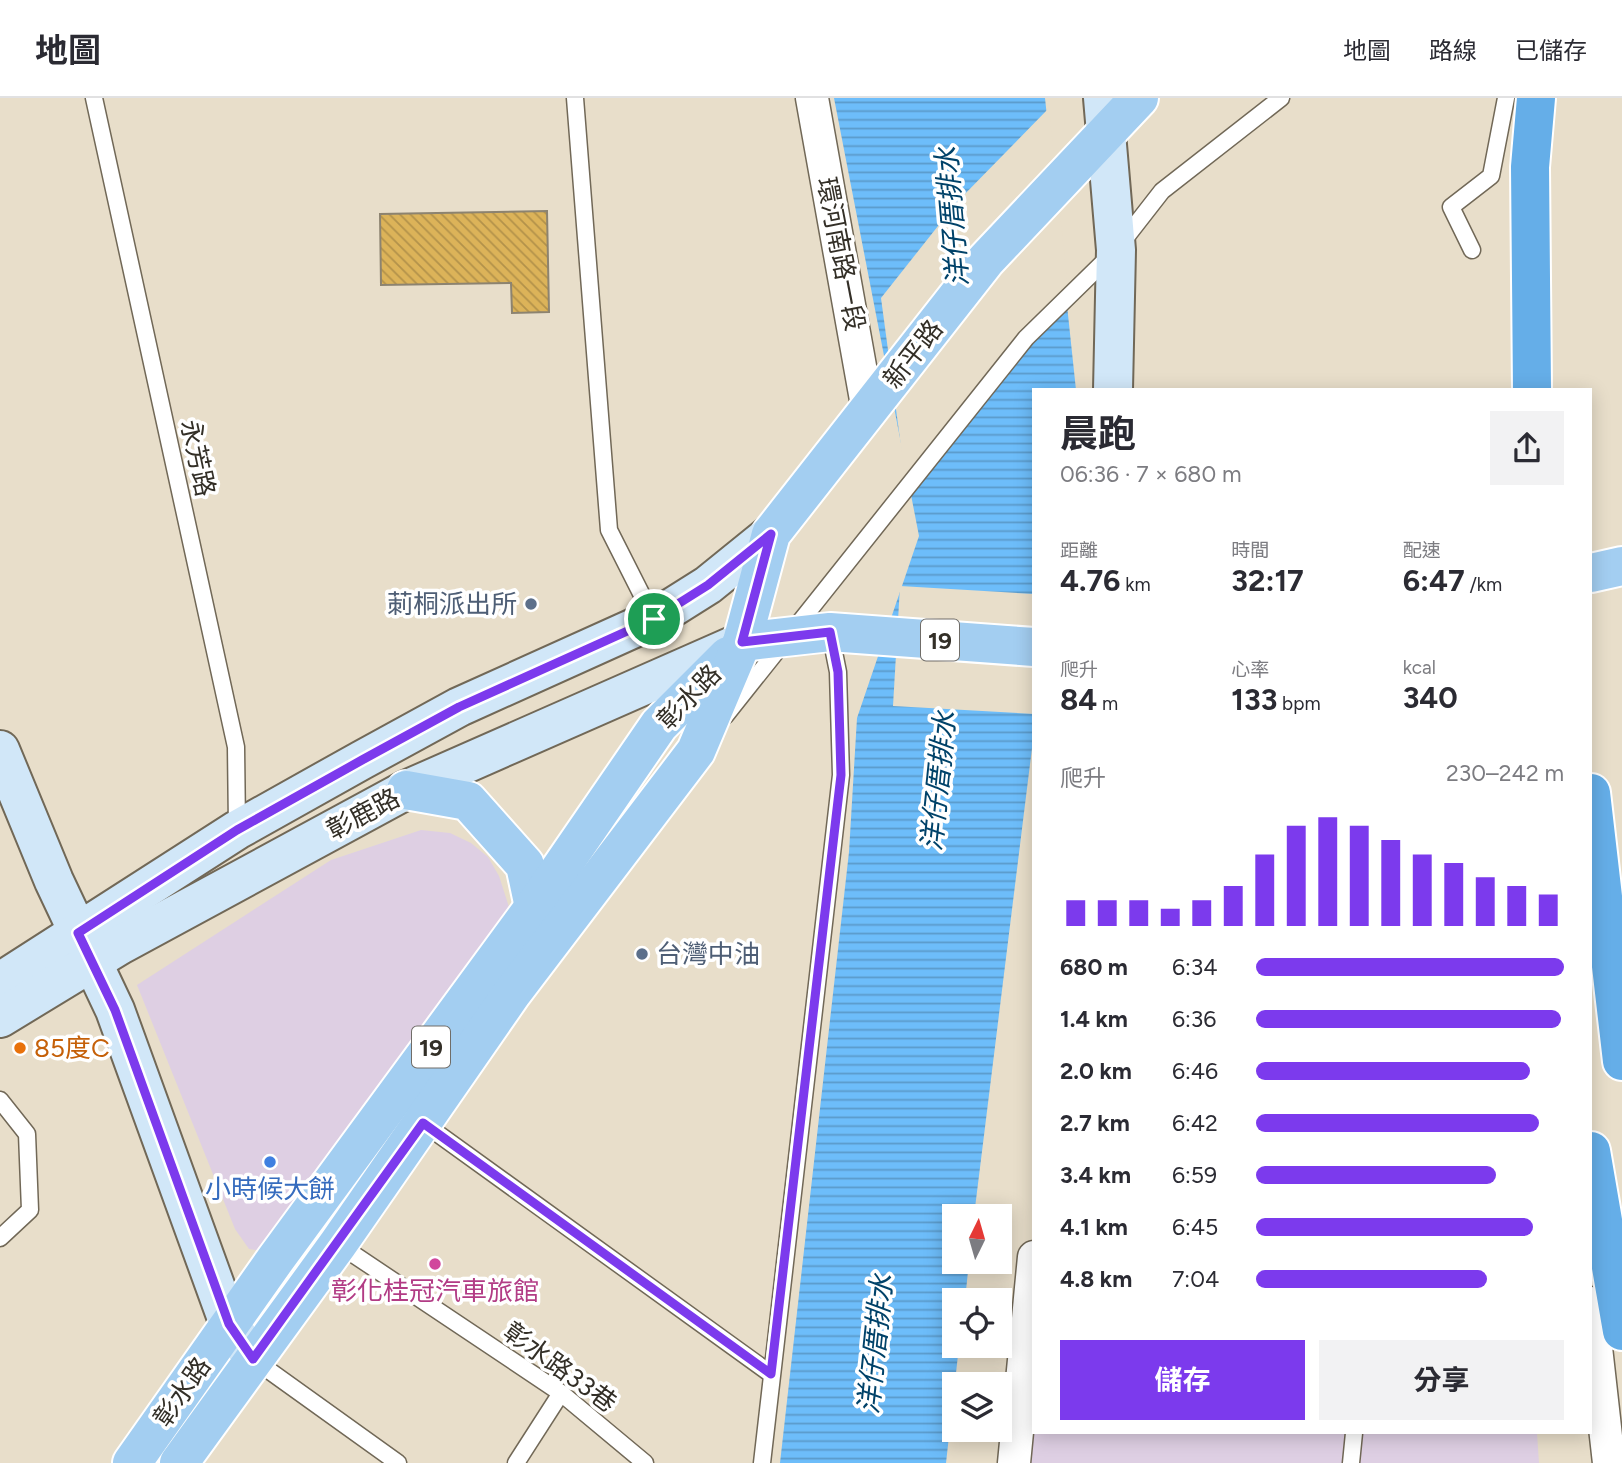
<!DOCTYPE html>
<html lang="zh-TW">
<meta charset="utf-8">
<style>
body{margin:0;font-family:Figtree,"Noto Sans TC",sans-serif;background:#f2f2f3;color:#2b2b33;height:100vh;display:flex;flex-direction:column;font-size:26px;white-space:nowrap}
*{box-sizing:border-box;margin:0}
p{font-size:23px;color:#7c7c81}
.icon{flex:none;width:38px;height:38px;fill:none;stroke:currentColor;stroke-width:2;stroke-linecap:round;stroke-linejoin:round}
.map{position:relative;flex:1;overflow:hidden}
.sheet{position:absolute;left:1032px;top:290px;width:560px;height:1046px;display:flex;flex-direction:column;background:#fff;border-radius:0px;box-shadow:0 4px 18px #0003}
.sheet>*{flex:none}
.needle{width:46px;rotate:5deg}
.tools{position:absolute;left:942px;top:1106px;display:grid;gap:14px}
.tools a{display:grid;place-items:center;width:70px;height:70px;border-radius:0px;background:#fff;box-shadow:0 4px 18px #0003;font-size:35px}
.pin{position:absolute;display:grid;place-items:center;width:60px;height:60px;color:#fff;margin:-30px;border:4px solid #fff;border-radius:50%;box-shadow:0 2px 7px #0007}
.round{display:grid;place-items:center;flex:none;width:74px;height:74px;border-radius:0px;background:#f2f2f3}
.overview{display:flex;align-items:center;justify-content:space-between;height:119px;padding:0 28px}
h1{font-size:38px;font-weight:700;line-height:52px}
.stats{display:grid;grid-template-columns:repeat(3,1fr);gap:10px;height:119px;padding:7px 28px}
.stats div{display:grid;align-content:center}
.stats b{font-size:30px;font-weight:700}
.stats small{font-size:19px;font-weight:400}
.stats p{font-size:19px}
.chart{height:196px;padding:14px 28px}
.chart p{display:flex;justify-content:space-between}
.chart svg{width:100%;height:126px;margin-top:7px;stroke:#7c3aed;stroke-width:6}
.cta{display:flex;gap:14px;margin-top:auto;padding:14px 28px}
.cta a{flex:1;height:80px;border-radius:0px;background:#7c3aed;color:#fff;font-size:28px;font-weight:700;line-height:80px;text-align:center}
.cta a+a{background:#f2f2f3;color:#2b2b33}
ul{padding:0 28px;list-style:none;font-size:23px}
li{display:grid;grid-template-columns:112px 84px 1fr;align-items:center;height:52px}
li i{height:18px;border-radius:9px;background:#7c3aed}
header{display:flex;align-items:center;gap:42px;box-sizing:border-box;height:98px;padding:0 35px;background:#fff;border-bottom:2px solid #e1e1e2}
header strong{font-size:33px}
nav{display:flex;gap:38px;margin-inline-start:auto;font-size:24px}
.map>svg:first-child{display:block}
.industrial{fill:#decfe3}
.water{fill:url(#water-rules)}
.pier{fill:#e8deca}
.building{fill:url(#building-back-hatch);stroke:#8c8370;stroke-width:2}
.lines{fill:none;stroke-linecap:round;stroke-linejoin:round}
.lane-casing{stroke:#716857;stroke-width:19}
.street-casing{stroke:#716857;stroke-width:35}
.secondary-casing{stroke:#716857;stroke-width:42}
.primary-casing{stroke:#fff;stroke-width:42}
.highway-casing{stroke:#fff;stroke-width:42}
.lane{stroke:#fff;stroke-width:16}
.street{stroke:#fff;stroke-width:32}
.secondary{stroke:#d1e7f8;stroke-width:38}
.primary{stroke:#a3cef1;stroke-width:38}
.highway{stroke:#65aee8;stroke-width:38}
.route-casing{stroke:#fff;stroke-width:14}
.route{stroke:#7c3aed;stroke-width:9}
.service-dot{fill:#5c6f8a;stroke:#fff;stroke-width:2.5}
.food-dot{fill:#e8710a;stroke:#fff;stroke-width:2.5}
.shop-dot{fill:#3f7fe0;stroke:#fff;stroke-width:2.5}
.hotel-dot{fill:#d1479c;stroke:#fff;stroke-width:2.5}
.labels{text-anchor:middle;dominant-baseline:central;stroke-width:7;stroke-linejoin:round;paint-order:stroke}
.shield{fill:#fff;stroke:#706d68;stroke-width:2}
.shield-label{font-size:24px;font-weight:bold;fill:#332f27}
.street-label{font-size:26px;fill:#332f27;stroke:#fff}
.service-label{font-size:26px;fill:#4e5e75;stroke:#fff;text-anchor:end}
.food-label{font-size:26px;fill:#c56008;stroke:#fff;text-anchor:start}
.shop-label{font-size:26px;fill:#366cbe;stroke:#fff}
.hotel-label{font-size:26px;fill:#b23c85;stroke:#fff}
.water-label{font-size:28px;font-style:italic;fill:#004269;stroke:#fff}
</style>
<header>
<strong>地圖</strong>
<nav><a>地圖</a><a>路線</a><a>已儲存</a></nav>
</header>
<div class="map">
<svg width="1622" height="1365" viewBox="0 0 1622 1365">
<defs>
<pattern id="water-rules" width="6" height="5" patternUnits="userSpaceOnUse" patternTransform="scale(1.75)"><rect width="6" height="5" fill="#6dbdfa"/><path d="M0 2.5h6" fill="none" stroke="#5a9aca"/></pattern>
<pattern id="building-back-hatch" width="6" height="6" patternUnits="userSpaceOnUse" patternTransform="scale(1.75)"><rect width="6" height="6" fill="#dcb359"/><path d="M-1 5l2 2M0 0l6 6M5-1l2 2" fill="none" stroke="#b3924a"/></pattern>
</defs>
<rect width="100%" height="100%" fill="#e8deca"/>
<g class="industrial">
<polygon points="421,732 450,735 471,745 488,759 499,778 509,809 510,833 264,1153 249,1151 235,1131 137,887 331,762"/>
<polygon points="1034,1231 1034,1335 1537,1335 1539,1365 1020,1365"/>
</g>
<polygon class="water" points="834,0 1045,0 1076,292 1034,292 1034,634 974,1118 954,1118 954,1164 969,1164 965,1202 954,1202 954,1248 959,1248 946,1365 780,1365 849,754 857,620 919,438"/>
<g class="pier">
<polygon points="1049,10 1069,200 907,393 881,200 957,104"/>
<polygon points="900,488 1034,496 1034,616 893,608"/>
</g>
<polygon class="building" points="547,113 549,214 512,215 511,185 381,187 380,116"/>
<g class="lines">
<g class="lane-casing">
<g id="lane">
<polyline points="94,0 236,649 237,729"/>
<polyline points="575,0 609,432 654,521"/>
<polyline points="1472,152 1451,109 1491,78 1506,0"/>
<polyline points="725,618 1026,240 1116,152 1162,93 1281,0"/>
<polyline points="0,1002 27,1036 30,1112 0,1140"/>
<polyline points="423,1025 771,1276"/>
<polyline points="338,1146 561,1295 645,1365"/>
<polyline points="253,1261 398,1365"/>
<polyline points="516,1365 561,1295"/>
<polyline points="762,1365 841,677 838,574 830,534"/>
<polyline points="1351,1365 1354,1335"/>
</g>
</g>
<g class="street-casing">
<g id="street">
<polyline points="812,0 868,313"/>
<polyline points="1591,1205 1609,1365"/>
<polyline points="1014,1365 1034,1159"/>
</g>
</g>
<g class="secondary-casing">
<g id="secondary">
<polyline points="1103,0 1116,152 1113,292"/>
<polyline points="0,652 54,783 115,912 229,1226 246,1250"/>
<polyline points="0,884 237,732 362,662 459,609 654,521 708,487 771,436"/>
<polyline points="0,920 120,847 406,692 740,545"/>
</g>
</g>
<g class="primary-casing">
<g id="primary">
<polyline points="1591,475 1622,468"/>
<polyline points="742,544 830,534 1034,549"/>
<polyline points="406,692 468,703 525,767 534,809"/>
<polyline points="132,1365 275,1162 534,809 659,627 728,558"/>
<polyline points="179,1365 338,1146 512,895 696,653 742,544 771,436 986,162 1139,0"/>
</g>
</g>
<g class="highway-casing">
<g id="highway">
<polyline points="1532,292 1530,69 1536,0"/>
<polyline points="1591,695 1622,963"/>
<polyline points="1591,1053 1622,1233"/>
</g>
</g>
<use href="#lane" class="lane"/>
<use href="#street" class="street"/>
<use href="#secondary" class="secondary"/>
<use href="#primary" class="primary"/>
<use href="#highway" class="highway"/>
</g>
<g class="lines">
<g class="route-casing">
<polygon id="route" points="771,436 742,544 830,534 838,574 841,677 771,1276 423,1025 253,1261 229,1226 115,912 78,835 237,732 362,662 459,609 654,521 708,487"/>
</g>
<use href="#route" class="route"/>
</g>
<g class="service-dot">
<circle cx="531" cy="506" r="7"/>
<circle cx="642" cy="856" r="7"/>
</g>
<circle class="food-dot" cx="20" cy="950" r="7"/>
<circle class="shop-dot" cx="270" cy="1064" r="7"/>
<circle class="hotel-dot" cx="435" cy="1166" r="7"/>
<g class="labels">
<g class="shield">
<rect x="921" y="521.5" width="38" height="41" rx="5"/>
<rect x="412" y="928.5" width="38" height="41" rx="5"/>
</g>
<g class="shield-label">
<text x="940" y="542">19</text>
<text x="431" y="949">19</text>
</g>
<g class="street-label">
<text transform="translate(841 156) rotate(79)">環河南路一段</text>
<text transform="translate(913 256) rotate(-52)">新平路</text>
<text transform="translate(198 360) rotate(78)">永芳路</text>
<text transform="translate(689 599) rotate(-46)">彰水路</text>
<text transform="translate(363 716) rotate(-28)">彰鹿路</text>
<text transform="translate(560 1269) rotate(36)">彰水路33巷</text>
<text transform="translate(182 1294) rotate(-55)">彰水路</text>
</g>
<g class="service-label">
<text x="517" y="506">莿桐派出所</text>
<text x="656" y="856" text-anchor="start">台灣中油</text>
</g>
<g class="food-label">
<text x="34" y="950">85度C</text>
</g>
<g class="shop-label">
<text x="270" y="1091">小時候大餅</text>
</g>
<g class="hotel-label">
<text x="435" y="1193">彰化桂冠汽車旅館</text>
</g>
<g class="water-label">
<text transform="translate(952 119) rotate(-95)">洋仔厝排水</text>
<text transform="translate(938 683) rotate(-84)">洋仔厝排水</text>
<text transform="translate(875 1246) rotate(-84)">洋仔厝排水</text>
</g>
</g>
</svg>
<div class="tools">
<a><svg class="needle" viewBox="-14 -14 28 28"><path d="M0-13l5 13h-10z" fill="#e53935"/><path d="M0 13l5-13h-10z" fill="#7c7c81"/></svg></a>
<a><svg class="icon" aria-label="locate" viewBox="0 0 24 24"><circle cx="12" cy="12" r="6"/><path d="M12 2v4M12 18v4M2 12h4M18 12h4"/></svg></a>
<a><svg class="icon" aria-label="layers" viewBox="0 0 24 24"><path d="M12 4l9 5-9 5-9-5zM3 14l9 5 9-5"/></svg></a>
</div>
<div class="pin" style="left:654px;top:521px;background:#1e9e55"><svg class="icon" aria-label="arrive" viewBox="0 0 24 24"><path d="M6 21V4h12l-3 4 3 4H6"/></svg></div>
<section class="sheet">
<div class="overview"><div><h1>晨跑</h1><p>06:36 · 7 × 680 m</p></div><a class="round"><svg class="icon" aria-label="share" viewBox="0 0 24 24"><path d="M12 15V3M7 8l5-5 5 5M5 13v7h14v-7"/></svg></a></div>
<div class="stats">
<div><p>距離</p><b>4.76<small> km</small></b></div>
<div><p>時間</p><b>32:17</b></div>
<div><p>配速</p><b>6:47<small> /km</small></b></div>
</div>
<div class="stats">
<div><p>爬升</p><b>84<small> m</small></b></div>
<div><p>心率</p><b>133<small> bpm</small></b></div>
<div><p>kcal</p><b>340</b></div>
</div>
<div class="chart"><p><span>爬升</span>230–242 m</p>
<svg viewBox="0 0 160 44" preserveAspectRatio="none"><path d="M5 44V35M15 44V35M25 44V35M35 44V38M45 44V35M55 44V30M65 44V19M75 44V9M85 44V6M95 44V9M105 44V14M115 44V19M125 44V22M135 44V27M145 44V30M155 44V33"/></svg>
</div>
<ul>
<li><b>680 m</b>6:34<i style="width:100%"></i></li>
<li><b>1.4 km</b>6:36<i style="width:99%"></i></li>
<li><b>2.0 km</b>6:46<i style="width:89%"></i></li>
<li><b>2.7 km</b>6:42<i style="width:92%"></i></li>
<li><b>3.4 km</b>6:59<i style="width:78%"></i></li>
<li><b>4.1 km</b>6:45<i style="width:90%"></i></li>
<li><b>4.8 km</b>7:04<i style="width:75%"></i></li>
</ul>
<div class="cta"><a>儲存</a><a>分享</a></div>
</section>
</div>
